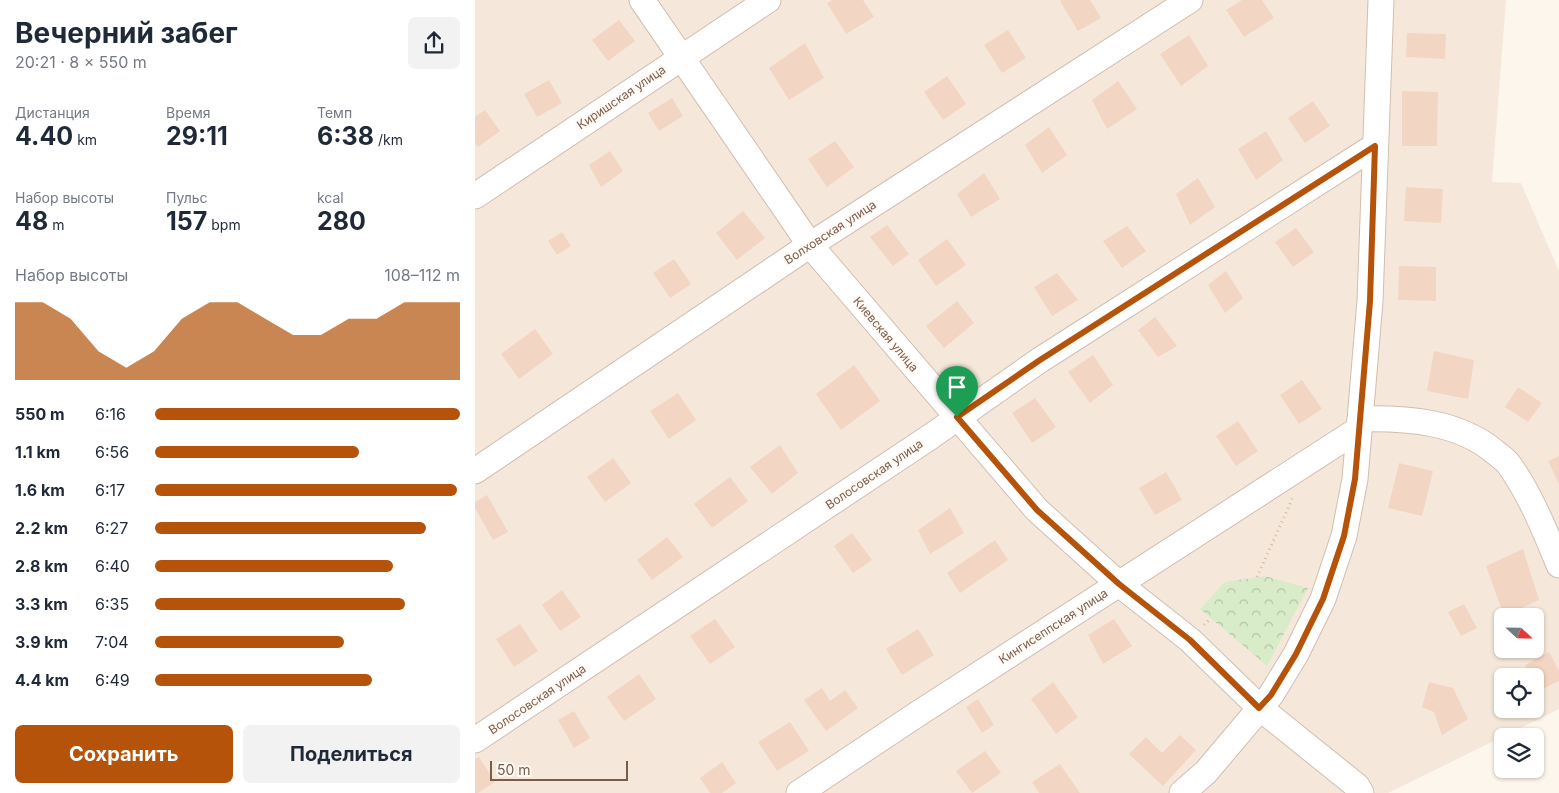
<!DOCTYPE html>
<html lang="ru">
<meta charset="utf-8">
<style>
body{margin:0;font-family:Inter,sans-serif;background:#f2f2f3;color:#1f2937;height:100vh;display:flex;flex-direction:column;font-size:19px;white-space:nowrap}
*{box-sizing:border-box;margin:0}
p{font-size:16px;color:#747a83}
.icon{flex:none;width:28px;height:28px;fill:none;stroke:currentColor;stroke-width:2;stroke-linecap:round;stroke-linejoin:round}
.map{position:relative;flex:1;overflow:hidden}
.drawer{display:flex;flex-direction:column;background:#fff;width:475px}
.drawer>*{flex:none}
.needle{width:32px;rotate:112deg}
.tools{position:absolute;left:1019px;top:608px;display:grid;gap:10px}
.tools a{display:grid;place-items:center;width:50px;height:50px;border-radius:8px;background:#fff;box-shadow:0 1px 4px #0004;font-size:25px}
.scale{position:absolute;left:15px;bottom:12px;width:138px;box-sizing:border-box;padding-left:5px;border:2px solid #7a5c4d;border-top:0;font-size:14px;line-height:18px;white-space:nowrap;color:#7a5c4d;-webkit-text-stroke:4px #fffaf3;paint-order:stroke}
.pin{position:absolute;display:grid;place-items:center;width:42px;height:42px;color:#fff;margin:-51px -21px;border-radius:50% 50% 50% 0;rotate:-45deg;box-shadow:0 0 5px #0007}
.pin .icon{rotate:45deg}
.round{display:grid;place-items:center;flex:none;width:52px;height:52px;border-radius:8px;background:#f2f2f3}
.head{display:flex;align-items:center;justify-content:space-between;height:85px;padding:0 15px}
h1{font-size:28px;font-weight:700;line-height:38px}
.figures{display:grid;grid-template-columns:repeat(3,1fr);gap:8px;height:85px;padding:5px 15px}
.figures div{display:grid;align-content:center}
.figures b{font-size:25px;font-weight:700}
.figures small{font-size:14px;font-weight:400}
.figures p{font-size:14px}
.chart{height:140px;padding:10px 15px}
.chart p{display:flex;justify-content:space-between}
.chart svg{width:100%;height:90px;margin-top:5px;fill:#b45309;opacity:.7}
.primary-button{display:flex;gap:10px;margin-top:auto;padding:10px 15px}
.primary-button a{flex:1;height:58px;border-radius:8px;background:#b45309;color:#fff;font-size:20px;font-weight:700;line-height:58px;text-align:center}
.primary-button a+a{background:#f2f2f3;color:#1f2937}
ul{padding:0 15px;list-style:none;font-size:16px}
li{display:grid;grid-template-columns:80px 60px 1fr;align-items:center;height:38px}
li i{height:12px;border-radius:6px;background:#b45309}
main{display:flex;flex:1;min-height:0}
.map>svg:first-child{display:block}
.residential{fill:#f5e8da;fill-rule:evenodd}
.park{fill:url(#park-crowns)}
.building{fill:#f3d5c3}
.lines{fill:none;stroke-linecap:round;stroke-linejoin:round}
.minor-casing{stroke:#d1beb0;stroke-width:27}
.path{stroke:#d9b8a5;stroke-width:3;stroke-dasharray:1 4;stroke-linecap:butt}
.minor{stroke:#fff;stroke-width:25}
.route-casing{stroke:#fff;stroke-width:10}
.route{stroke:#b45309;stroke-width:6}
.labels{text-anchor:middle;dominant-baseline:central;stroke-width:4;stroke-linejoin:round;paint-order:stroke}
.street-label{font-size:12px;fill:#7a5c4d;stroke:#fffaf3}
</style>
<main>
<section class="drawer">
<div class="head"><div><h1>Вечерний забег</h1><p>20:21 · 8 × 550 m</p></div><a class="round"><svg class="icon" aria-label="share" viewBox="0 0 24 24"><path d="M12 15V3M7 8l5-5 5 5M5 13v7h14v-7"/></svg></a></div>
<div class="figures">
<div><p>Дистанция</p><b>4.40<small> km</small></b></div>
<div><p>Время</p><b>29:11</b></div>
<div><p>Темп</p><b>6:38<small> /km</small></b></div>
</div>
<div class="figures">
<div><p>Набор высоты</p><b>48<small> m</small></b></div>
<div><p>Пульс</p><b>157<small> bpm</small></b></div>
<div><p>kcal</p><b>280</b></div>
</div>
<div class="chart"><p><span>Набор высоты</span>108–112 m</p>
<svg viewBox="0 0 160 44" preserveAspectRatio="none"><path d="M0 44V6L10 6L20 14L30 30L40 38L50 30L60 14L70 6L80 6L90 14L100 22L110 22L120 14L130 14L140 6L150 6L160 6V44z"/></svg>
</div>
<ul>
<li><b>550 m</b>6:16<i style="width:100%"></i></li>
<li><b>1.1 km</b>6:56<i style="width:67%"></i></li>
<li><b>1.6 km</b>6:17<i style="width:99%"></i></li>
<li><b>2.2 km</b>6:27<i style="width:89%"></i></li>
<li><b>2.8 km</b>6:40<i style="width:78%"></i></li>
<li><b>3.3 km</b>6:35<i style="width:82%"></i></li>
<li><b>3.9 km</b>7:04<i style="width:62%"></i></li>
<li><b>4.4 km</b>6:49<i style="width:71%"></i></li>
</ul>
<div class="primary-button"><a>Сохранить</a><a>Поделиться</a></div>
</section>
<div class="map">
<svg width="1084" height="793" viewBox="0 0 1084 793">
<defs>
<pattern id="park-crowns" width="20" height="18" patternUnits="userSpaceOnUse" patternTransform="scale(1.25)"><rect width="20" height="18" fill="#d8ecc9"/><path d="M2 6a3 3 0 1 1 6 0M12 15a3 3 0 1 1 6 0" fill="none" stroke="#b4c2a5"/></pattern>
</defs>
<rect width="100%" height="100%" fill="#fdf6ec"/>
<path class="residential" d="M0 0H1031L1017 182 1046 183 1084 271V709L913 793H0ZM1028 616H1060V649H1028ZM1028 676H1060V709H1028Z"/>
<polygon class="park" points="790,576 833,588 792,666 725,609 750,582"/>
<g class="building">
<polygon points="357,0 388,0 399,17 371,34 352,3"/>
<polygon points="587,0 615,0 626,18 603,31 585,1"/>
<polygon points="767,0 787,0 799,18 769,37 751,10"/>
<polygon points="144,20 160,41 133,61 117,40"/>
<polygon points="533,30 551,58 527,73 509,45"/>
<polygon points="932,33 971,34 970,59 931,57"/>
<polygon points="714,35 733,66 706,86 685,54"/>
<polygon points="330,43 349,78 314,100 294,68"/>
<polygon points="472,76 491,104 468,120 449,92"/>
<polygon points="74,80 87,103 62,117 49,94"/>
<polygon points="643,81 662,109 632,129 617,100"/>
<polygon points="927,91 963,92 962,146 927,146"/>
<polygon points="197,98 208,116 184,131 173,113"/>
<polygon points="838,101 855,126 830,143 813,118"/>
<polygon points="10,110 25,131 3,147 0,143 0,117"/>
<polygon points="574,127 592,155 567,173 550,145"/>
<polygon points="791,131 808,160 781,180 763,149"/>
<polygon points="360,141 379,167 352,187 333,159"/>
<polygon points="135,151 148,171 126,187 114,165"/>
<polygon points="509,173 525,199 496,217 482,194"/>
<polygon points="723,178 740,207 715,225 701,194"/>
<polygon points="931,187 968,189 966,223 929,221"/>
<polygon points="268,211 290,238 262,260 241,233"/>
<polygon points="412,225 434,254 418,266 395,237"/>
<polygon points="652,226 671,251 647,268 628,241"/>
<polygon points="821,228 839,252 818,267 800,242"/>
<polygon points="87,232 96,246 82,255 73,241"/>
<polygon points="472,239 491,265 461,286 443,260"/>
<polygon points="199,259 216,284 195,298 178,273"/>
<polygon points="924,266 961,267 961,301 923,300"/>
<polygon points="751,271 768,298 750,313 733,285"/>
<polygon points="582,273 603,300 577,316 559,287"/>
<polygon points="482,301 499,323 469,348 451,326"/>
<polygon points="680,317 702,346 683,357 663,330"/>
<polygon points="60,329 78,354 44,379 26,354"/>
<polygon points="959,351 999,360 993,399 952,391"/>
<polygon points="618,355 638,385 615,403 593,372"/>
<polygon points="379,365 405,401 366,430 341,394"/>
<polygon points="827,380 847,409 824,424 805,395"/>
<polygon points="1043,387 1067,403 1053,422 1030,407"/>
<polygon points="203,393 221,420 194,439 175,411"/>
<polygon points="560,398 581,427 557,443 537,413"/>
<polygon points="763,421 783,451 761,466 741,436"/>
<polygon points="305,445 323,473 297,494 275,467"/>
<polygon points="1084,456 1084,484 1073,461"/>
<polygon points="138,458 156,483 130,502 112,477"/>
<polygon points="924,463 958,471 947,516 913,508"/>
<polygon points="691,472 707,500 680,515 664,488"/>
<polygon points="255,477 273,501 237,528 219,504"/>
<polygon points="12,495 33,532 18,540 0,508 0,502"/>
<polygon points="475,508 489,533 455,554 443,530"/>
<polygon points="377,533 397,560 378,573 359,546"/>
<polygon points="192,537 208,557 177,580 162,560"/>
<polygon points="520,540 533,560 485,593 472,573"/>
<polygon points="1048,549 1064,600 1029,616 1011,566"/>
<polygon points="87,590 106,617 85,631 67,605"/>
<polygon points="989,604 1002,628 986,636 973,612"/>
<polygon points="240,619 260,647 235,664 215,636"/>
<polygon points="639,619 657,646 628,664 613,635"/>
<polygon points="45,624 63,651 39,667 21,639"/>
<polygon points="443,629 459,655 427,675 411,649"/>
<polygon points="1074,652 1084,671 1084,681 1063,691 1060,685 1060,676 1056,676 1050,665"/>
<polygon points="164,674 181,699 149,721 132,697"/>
<polygon points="578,682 603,717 581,734 556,699"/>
<polygon points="954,682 978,688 993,719 967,735 959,712 947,707"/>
<polygon points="347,688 355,701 370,690 383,708 351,731 329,700"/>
<polygon points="503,699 519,725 507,733 491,707"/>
<polygon points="99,711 115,738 99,748 83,720"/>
<polygon points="315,722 334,751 302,771 283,742"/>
<polygon points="705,735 721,750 688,786 654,754 671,737 687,753"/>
<polygon points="510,751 526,773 497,793 481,771"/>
<polygon points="4,757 20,782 3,793 0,793 0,759"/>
<polygon points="247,762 261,783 247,793 235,793 225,778"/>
<polygon points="585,764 605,793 564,793 557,782"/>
</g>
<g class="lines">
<g class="minor-casing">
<g id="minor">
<polyline points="167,0 335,245 562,510 644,584 715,640 785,708 882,786 886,793"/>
<polyline points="0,196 293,0"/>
<path d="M885 419C932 418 984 421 1021 453 1026 457 1032 461 1035 466 1056 496 1070 531 1084 565"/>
<polyline points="0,471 335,245 715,0"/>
<polyline points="0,740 455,437 565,360 900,146"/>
<polyline points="324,793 441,715 884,429"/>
<polyline points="707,793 731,772 796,695 821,654 848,599 869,536 880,479 895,301 906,0"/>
</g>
</g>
<g class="path">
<polyline points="782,577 818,497"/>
<polyline points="729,625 736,618"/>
</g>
<use href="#minor" class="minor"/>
</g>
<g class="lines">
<g class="route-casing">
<polygon id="route" points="900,146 895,301 880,479 869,536 848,599 821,654 796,695 784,708 715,640 644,584 562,510 482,417 565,360"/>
</g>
<use href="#route" class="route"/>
</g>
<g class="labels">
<g class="street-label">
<text transform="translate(146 97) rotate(-34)">Киришская улица</text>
<text transform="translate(355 232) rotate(-33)">Волховская улица</text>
<text transform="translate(411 334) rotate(50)">Киевская улица</text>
<text transform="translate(399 474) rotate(-34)">Волосовская улица</text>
<text transform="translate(578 626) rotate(-33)">Кингисеппская улица</text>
<text transform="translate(62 699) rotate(-34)">Волосовская улица</text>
</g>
</g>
</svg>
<div class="tools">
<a><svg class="needle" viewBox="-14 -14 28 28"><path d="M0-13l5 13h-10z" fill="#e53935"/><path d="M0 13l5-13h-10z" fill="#747a83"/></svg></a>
<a><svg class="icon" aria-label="locate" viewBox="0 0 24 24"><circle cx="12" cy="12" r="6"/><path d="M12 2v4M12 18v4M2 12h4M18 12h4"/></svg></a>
<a><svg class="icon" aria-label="layers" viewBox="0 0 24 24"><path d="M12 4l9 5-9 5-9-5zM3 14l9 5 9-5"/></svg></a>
</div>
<div class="scale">50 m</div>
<div class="pin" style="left:482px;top:417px;background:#1e9e55"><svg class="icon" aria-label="arrive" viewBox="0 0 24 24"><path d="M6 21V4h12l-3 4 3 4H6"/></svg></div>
</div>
</main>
